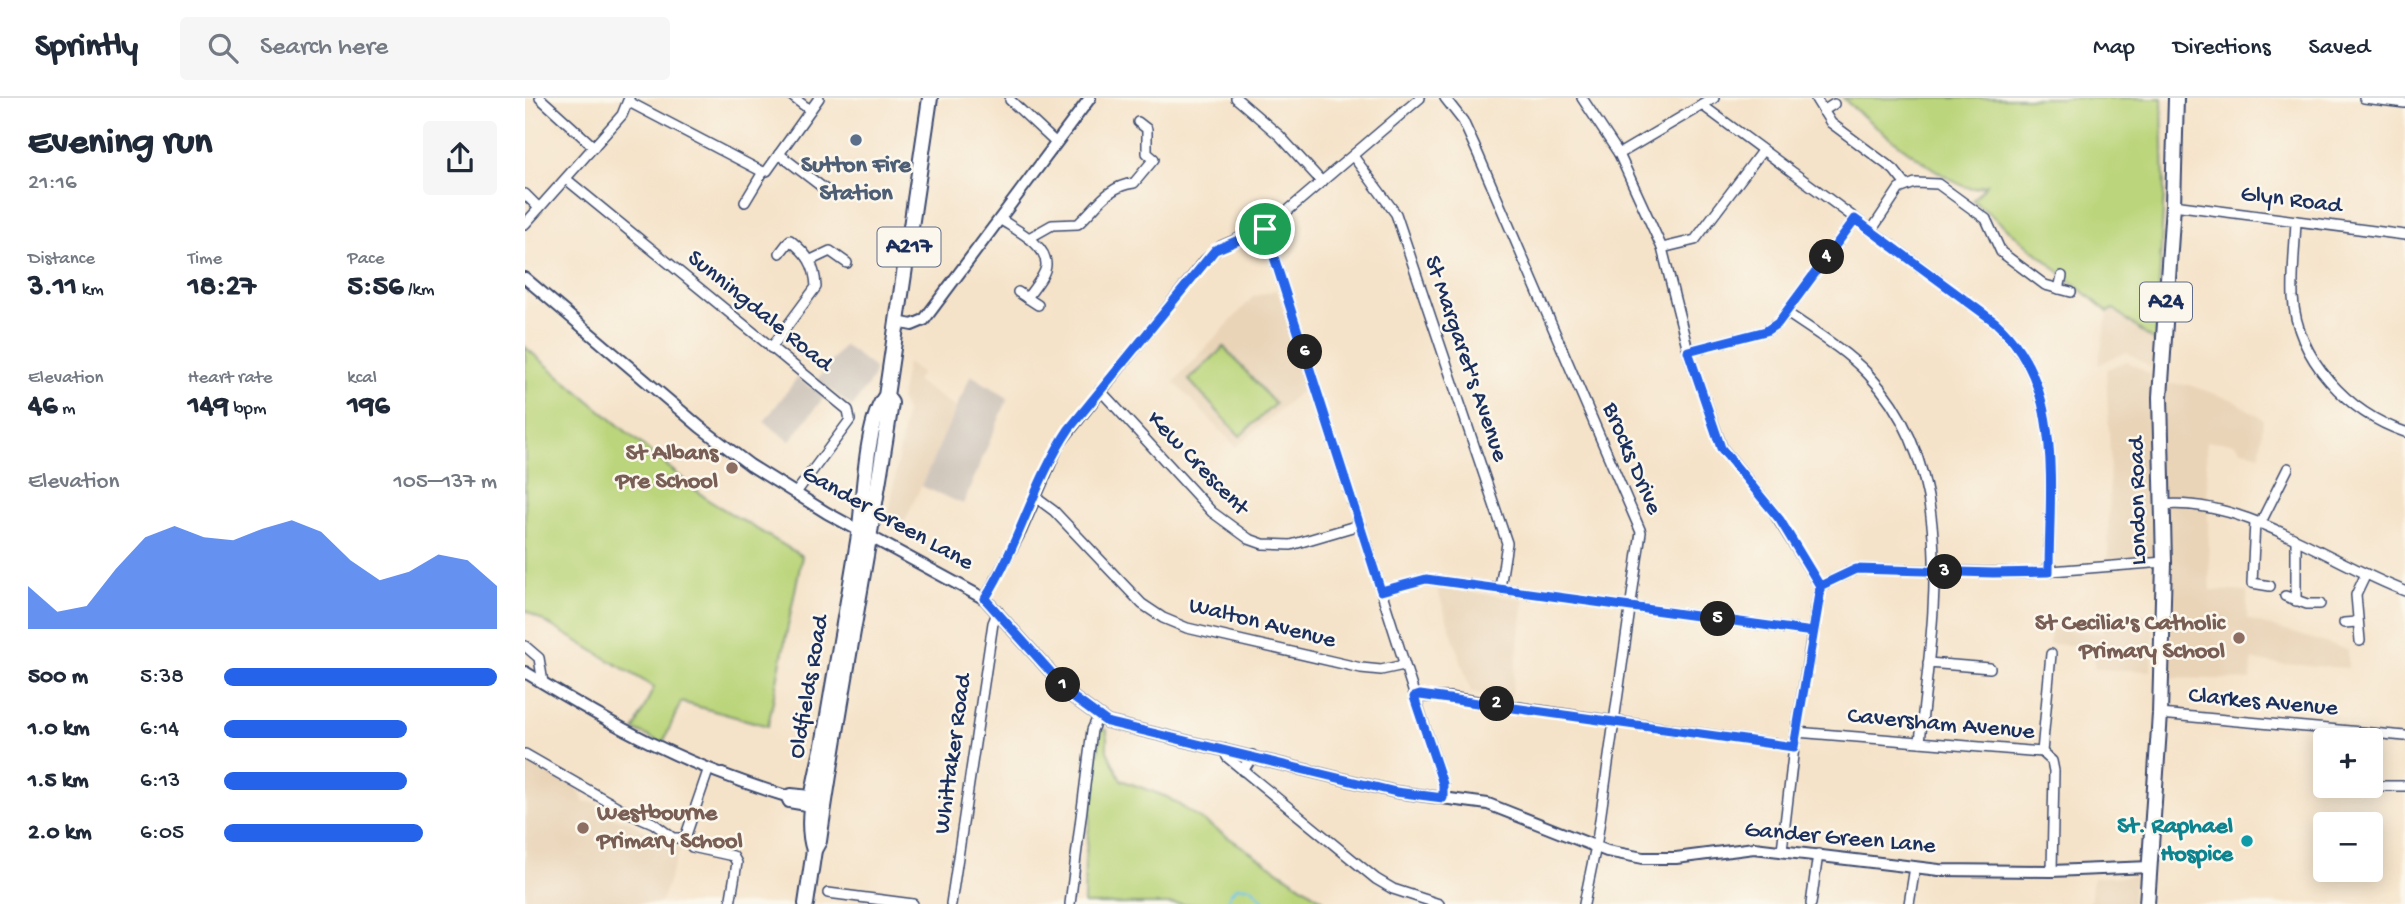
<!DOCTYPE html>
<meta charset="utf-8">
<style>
body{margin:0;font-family:"Gochi Hand",sans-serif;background:#f6f6f7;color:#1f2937;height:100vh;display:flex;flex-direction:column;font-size:26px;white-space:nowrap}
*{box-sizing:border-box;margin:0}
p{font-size:23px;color:#747a83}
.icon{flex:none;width:38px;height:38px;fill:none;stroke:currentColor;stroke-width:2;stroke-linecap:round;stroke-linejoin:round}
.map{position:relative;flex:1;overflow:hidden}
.panel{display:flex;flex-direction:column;background:#fff;width:525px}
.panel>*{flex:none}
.fabs{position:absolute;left:1788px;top:630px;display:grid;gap:14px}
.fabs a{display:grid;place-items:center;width:70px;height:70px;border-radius:7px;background:#fff;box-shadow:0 4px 18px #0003;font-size:35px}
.pin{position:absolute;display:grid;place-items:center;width:60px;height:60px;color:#fff;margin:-30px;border:4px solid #fff;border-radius:50%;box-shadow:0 2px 7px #0007}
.km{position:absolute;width:35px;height:35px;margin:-18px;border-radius:50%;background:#222;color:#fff;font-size:19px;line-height:35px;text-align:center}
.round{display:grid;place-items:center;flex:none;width:74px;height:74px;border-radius:7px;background:#f6f6f7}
.head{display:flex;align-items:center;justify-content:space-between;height:119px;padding:0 28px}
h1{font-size:38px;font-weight:700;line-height:52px}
.stats{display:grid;grid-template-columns:repeat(3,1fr);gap:10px;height:119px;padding:7px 28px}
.stats div{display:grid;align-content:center}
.stats b{font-size:30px;font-weight:700}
.stats small{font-size:19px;font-weight:400}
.stats p{font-size:19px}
.chart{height:196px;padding:14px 28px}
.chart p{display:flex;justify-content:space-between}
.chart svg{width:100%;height:126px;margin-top:7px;fill:#2563eb;opacity:.7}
ul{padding:0 28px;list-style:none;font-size:23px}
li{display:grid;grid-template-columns:112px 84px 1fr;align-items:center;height:52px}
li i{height:18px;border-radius:9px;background:#2563eb}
header{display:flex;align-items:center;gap:42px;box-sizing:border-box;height:98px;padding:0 35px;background:#fff;border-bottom:2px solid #e0e1e3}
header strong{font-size:33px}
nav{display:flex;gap:38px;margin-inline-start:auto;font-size:24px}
.search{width:490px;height:63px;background:#f6f6f7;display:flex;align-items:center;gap:18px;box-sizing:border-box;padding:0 24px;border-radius:7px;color:#747a83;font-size:26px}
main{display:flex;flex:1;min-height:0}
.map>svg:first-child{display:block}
.built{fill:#e9d4b8}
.industrial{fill:#ccc2b8}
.green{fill:#bbd57b;stroke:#6b826c;stroke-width:2}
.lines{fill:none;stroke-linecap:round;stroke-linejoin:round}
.stream{stroke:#68c3e6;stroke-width:2.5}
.minor-casing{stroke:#3c4a6e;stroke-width:12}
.tertiary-casing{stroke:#3c4a6e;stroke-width:14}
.trunk-casing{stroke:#3c4a6e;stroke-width:18}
.minor{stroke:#fff;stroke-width:9}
.tertiary{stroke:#fff;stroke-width:10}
.trunk{stroke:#fff;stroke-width:14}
.route-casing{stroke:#fff;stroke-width:14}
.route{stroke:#2563eb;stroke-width:9}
.service-dot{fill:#5c6f8a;stroke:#fbf7ec;stroke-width:2.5}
.education-dot{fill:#8d6e63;stroke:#fbf7ec;stroke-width:2.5}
.culture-dot{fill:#0f9aa8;stroke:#fbf7ec;stroke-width:2.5}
.labels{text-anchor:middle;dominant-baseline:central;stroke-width:5;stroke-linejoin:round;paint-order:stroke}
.shield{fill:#fbf7ec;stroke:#5e6b89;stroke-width:2}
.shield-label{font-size:23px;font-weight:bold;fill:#1b2f5e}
.service-label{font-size:24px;font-weight:bold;fill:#4e5e75;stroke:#fbf7ec}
.street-label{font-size:24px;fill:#1b2f5e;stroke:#fbf7ec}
.education-label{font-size:24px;font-weight:bold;fill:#785e54;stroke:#fbf7ec;text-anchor:end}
.culture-label{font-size:24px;font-weight:bold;fill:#0d838f;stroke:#fbf7ec;text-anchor:end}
</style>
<header>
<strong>Sprintly</strong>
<div class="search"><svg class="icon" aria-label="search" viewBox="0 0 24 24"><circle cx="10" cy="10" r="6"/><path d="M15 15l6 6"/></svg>Search here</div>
<nav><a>Map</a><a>Directions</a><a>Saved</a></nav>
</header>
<main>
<section class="panel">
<div class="head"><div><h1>Evening run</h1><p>21:16</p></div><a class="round"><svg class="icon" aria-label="share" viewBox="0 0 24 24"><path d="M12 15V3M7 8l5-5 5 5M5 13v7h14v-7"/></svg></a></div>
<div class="stats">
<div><p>Distance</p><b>3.11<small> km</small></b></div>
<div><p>Time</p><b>18:27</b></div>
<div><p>Pace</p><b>5:56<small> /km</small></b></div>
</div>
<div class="stats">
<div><p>Elevation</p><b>46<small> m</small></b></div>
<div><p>Heart rate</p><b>149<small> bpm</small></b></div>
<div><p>kcal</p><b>196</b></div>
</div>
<div class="chart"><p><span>Elevation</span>105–137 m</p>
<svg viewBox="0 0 160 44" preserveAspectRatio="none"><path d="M0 44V29L10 38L20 36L30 23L40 12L50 8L60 12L70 13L80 9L90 6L100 10L110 20L120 27L130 24L140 18L150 20L160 29V44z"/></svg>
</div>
<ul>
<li><b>500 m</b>5:38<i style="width:100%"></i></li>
<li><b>1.0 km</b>6:14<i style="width:67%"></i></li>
<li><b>1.5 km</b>6:13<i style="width:67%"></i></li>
<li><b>2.0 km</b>6:05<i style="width:73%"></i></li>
</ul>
</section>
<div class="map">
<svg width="1880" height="806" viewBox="0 0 1880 806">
<rect width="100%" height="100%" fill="#fbf7ec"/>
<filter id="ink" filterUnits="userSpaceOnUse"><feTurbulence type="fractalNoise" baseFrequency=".0143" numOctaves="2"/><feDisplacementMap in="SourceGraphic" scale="14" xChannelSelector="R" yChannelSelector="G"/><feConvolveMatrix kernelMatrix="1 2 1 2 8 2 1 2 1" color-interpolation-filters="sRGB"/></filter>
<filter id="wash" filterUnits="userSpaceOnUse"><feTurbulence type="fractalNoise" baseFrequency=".00686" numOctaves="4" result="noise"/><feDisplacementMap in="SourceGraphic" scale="28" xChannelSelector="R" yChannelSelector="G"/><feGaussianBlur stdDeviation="1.57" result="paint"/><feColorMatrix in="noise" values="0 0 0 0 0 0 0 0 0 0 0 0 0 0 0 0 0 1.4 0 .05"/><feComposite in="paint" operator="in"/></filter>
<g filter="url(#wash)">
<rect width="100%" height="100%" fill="#f5e3c9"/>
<g class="built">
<polygon points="752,192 782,288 711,349 649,284 728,199"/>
<polygon points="1589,211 1631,245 1628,271 1601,254 1573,267 1583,214"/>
<polygon points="1602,263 1625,276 1625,285 1664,287 1708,302 1738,321 1735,356 1717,352 1709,345 1681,343 1685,492 1722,494 1722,521 1823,552 1823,570 1744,565 1727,561 1725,582 1646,580 1646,458 1583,460 1585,356 1581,271"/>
<polygon points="382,265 396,275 391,283 431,310 378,428 368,430 364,416 381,314 375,301"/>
<polygon points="912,490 999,501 986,600 946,594"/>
<polygon points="1578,514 1629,517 1626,573 1569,571 1569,548 1524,546 1526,531 1578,535"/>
<polygon points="0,662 52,689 59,704 70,704 82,712 84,718 104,723 128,738 128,741 155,751 135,806 0,806"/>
<polygon points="1610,778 1607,806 1565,806 1568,779"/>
</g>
<g class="industrial">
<polygon points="319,247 349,270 348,280 327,309 305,291 265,343 239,324 272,280 286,290"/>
<polygon points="446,277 483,300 438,406 396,388"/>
</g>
<g class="green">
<path d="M1318 0H1637L1639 93 1631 245 1589 211 1583 214 1448 102 1462 86C1458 87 1451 91 1446 90 1424 88 1336 18 1318 0Z"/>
<polygon points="0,249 183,402 277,458 243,628 156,604 138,645 109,632 129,589 0,512"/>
<polygon points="699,249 750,306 715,338 664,282"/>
<polygon points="576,631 582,632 582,653 596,682 642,699 804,806 559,806 560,762"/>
</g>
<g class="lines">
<polyline class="stream" points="703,806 705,796 712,789 726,789 742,806"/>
</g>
</g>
<g filter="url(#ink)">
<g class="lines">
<g class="minor-casing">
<g id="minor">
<polyline points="15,0 69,49"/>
<polyline points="269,0 285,12"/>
<polyline points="711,0 755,38 797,84"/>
<polyline points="920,0 938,23 953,56 1116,434 1072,743 1059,806"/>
<polyline points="1057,0 1094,56 1137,150 1165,260 1197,350 1247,412 1295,488 1269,649 1257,752"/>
<polyline points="1839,0 1880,5"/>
<polyline points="1291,1 1306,25 1369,72 1381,87"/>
<polyline points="485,2 531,45"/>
<polyline points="104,4 238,74"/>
<path d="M1177 7 1470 224C1540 287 1524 388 1524 474"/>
<polyline points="1298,13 1309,6"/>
<polyline points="254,56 301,92"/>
<polyline points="1094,56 1189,0"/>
<polyline points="828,58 871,116 982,445 975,490"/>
<polyline points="41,81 323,312 325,322 270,396"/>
<polyline points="0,96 14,110"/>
<polyline points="220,104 238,74 242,73 294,0"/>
<polyline points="1648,107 1880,137"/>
<path d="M475 121C489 131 522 146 521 167 521 177 508 191 502 200"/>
<path d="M1771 123C1770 148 1767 174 1768 199 1772 261 1823 315 1880 334"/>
<polyline points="0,126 97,17 104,0"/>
<polyline points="740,131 918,686 918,700"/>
<polyline points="1346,133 1374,91 1390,85 1413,86 1461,121 1476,154 1520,187 1546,194"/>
<path d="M504 140 527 127 553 126C571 110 582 88 609 85L629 61 622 55V31L613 24"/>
<polyline points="1137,150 1170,142 1237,53"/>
<polyline points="286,162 305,153 322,165"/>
<polyline points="1534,191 1537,178"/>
<polyline points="493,194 513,207"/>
<path d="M1262 215C1290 234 1320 252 1343 276 1437 376 1407 521 1395 644"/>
<path d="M246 250 291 189C290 166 282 156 265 142L255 155"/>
<polyline points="1163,253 1241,233 1253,225 1330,121"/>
<polyline points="575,292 687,414 724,441 738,446 766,447 834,427"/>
<polyline points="510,399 529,413 617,506 638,520 662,530 836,570 856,572 879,567"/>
<path d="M1637 407C1719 399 1805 465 1880 493"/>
<polyline points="1730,424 1727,485 1745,488"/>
<polyline points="1735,426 1763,370"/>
<polyline points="1771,442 1771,503"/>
<polyline points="1295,488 1331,471 1501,475 1639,464"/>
<polyline points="856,493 901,481 1288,534"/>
<polyline points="1760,498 1782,506 1795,506"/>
<polyline points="460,501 496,434 534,347 680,162 696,148 747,126 895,0"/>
<polyline points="1819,525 1832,524"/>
<polyline points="1835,543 1831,497 1841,476"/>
<polyline points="0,548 14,560 18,585"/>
<polyline points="1403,565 1465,570"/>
<polyline points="889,599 924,599 1269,649"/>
<polyline points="1635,616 1880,638"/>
<polyline points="1271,634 1517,654 1527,663 1529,673 1527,773"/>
<polyline points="699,651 702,659 851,781 868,791 914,806"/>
<polyline points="1517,654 1526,556"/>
<polyline points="0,656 98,712 128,725 148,740 160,740"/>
<polyline points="1825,688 1880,688"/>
<polyline points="160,740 167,749 208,758 212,765 205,806"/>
<polyline points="160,740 183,673"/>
<polyline points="303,795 388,806"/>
<polyline points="426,806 468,525 473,513"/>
<polyline points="545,806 567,632 573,619"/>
<polyline points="1286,806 1293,756"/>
<polyline points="1384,806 1390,769"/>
</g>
</g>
<g class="tertiary-casing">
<g id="tertiary">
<polyline points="0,180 175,329 225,367 302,415 460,501 549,600 582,624 871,694 963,706 1082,753 1118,760 1151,760 1229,750 1414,772 1527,773 1625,769"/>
<polyline points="372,224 387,227 399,222 565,0"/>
<path d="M0 574C90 629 159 667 261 698L264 704 293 709"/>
<polyline points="718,672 727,658"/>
<polyline points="261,698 266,696 294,699"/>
</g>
</g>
<g class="trunk-casing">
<g id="trunk">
<path d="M289 752C278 720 293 675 299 642 310 574 323 506 334 437 339 403 340 324 361 298L405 0"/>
<path d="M281 806 289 752 294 743C315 596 344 451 366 305L361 298"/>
<polyline points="1622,806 1635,616 1639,464 1635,299 1648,107 1651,0"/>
</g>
</g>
<use href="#minor" class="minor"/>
<use href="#tertiary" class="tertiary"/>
<use href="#trunk" class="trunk"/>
</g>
</g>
<g class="lines" filter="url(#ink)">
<g class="route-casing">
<path id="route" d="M740 131 690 152 544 331C509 383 494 447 460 501L549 600 582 624 871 694 918 700V686L889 599 895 597 1269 649 1295 497V488L1331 471 1468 475 1524 474C1524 389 1540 286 1470 224L1330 121 1253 225 1241 233 1163 253 1196 350 1255 422 1295 488 1288 534 901 481 856 493 740 131"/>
</g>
<use href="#route" class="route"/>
</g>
<circle class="service-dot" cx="331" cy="42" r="7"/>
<g class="education-dot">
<circle cx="207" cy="370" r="7"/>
<circle cx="1714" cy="540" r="7"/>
<circle cx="58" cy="730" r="7"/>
</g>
<circle class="culture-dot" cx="1722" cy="743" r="7"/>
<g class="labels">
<g class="shield">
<rect x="352.5" y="129.5" width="63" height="39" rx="5"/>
<rect x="1615" y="184.5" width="52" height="39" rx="5"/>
</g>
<g class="shield-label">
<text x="384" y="149">A217</text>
<text x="1641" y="204">A24</text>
</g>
<g class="service-label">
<text x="331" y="68">Sutton Fire<tspan x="331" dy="28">Station</tspan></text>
</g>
<g class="street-label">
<text transform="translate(1766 103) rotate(7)">Glyn Road</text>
<text transform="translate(234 214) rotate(39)">Sunningdale Road</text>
<text transform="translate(940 261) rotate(71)">St Margaret's Avenue</text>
<text transform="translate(1106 361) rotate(67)">Brocks Drive</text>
<text transform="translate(672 366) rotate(46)">Kew Crescent</text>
<text transform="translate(1614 403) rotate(-91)">London Road</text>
<text transform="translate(362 421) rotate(29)">Gander Green Lane</text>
<text transform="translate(737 526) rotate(14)">Walton Avenue</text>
<text transform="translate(285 589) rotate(-80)">Oldfields Road</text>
<text transform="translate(1738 605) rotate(5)">Clarkes Avenue</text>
<text transform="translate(1416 627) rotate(5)">Caversham Avenue</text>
<text transform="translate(429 656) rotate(-82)">Whittaker Road</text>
<text transform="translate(1315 741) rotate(5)">Gander Green Lane</text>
</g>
<g class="education-label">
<text x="193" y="356">St Albans<tspan x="193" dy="28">Pre School</tspan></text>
<text x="1700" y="526">St Cecilia's Catholic<tspan x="1700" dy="28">Primary School</tspan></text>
<text x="72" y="716" text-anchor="start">Westbourne<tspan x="72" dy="28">Primary School</tspan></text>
</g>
<g class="culture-label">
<text x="1708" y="729">St. Raphael<tspan x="1708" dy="28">Hospice</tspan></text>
</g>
</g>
</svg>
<div class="fabs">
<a>+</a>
<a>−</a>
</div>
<div class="pin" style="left:740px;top:131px;background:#1e9e55"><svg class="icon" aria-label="arrive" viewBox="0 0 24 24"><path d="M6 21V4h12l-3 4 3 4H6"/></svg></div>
<b class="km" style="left:538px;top:587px">1</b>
<b class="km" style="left:972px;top:606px">2</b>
<b class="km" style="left:1420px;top:474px">3</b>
<b class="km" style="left:1302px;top:159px">4</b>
<b class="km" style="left:1193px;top:521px">5</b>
<b class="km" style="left:780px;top:254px">6</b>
</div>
</main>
